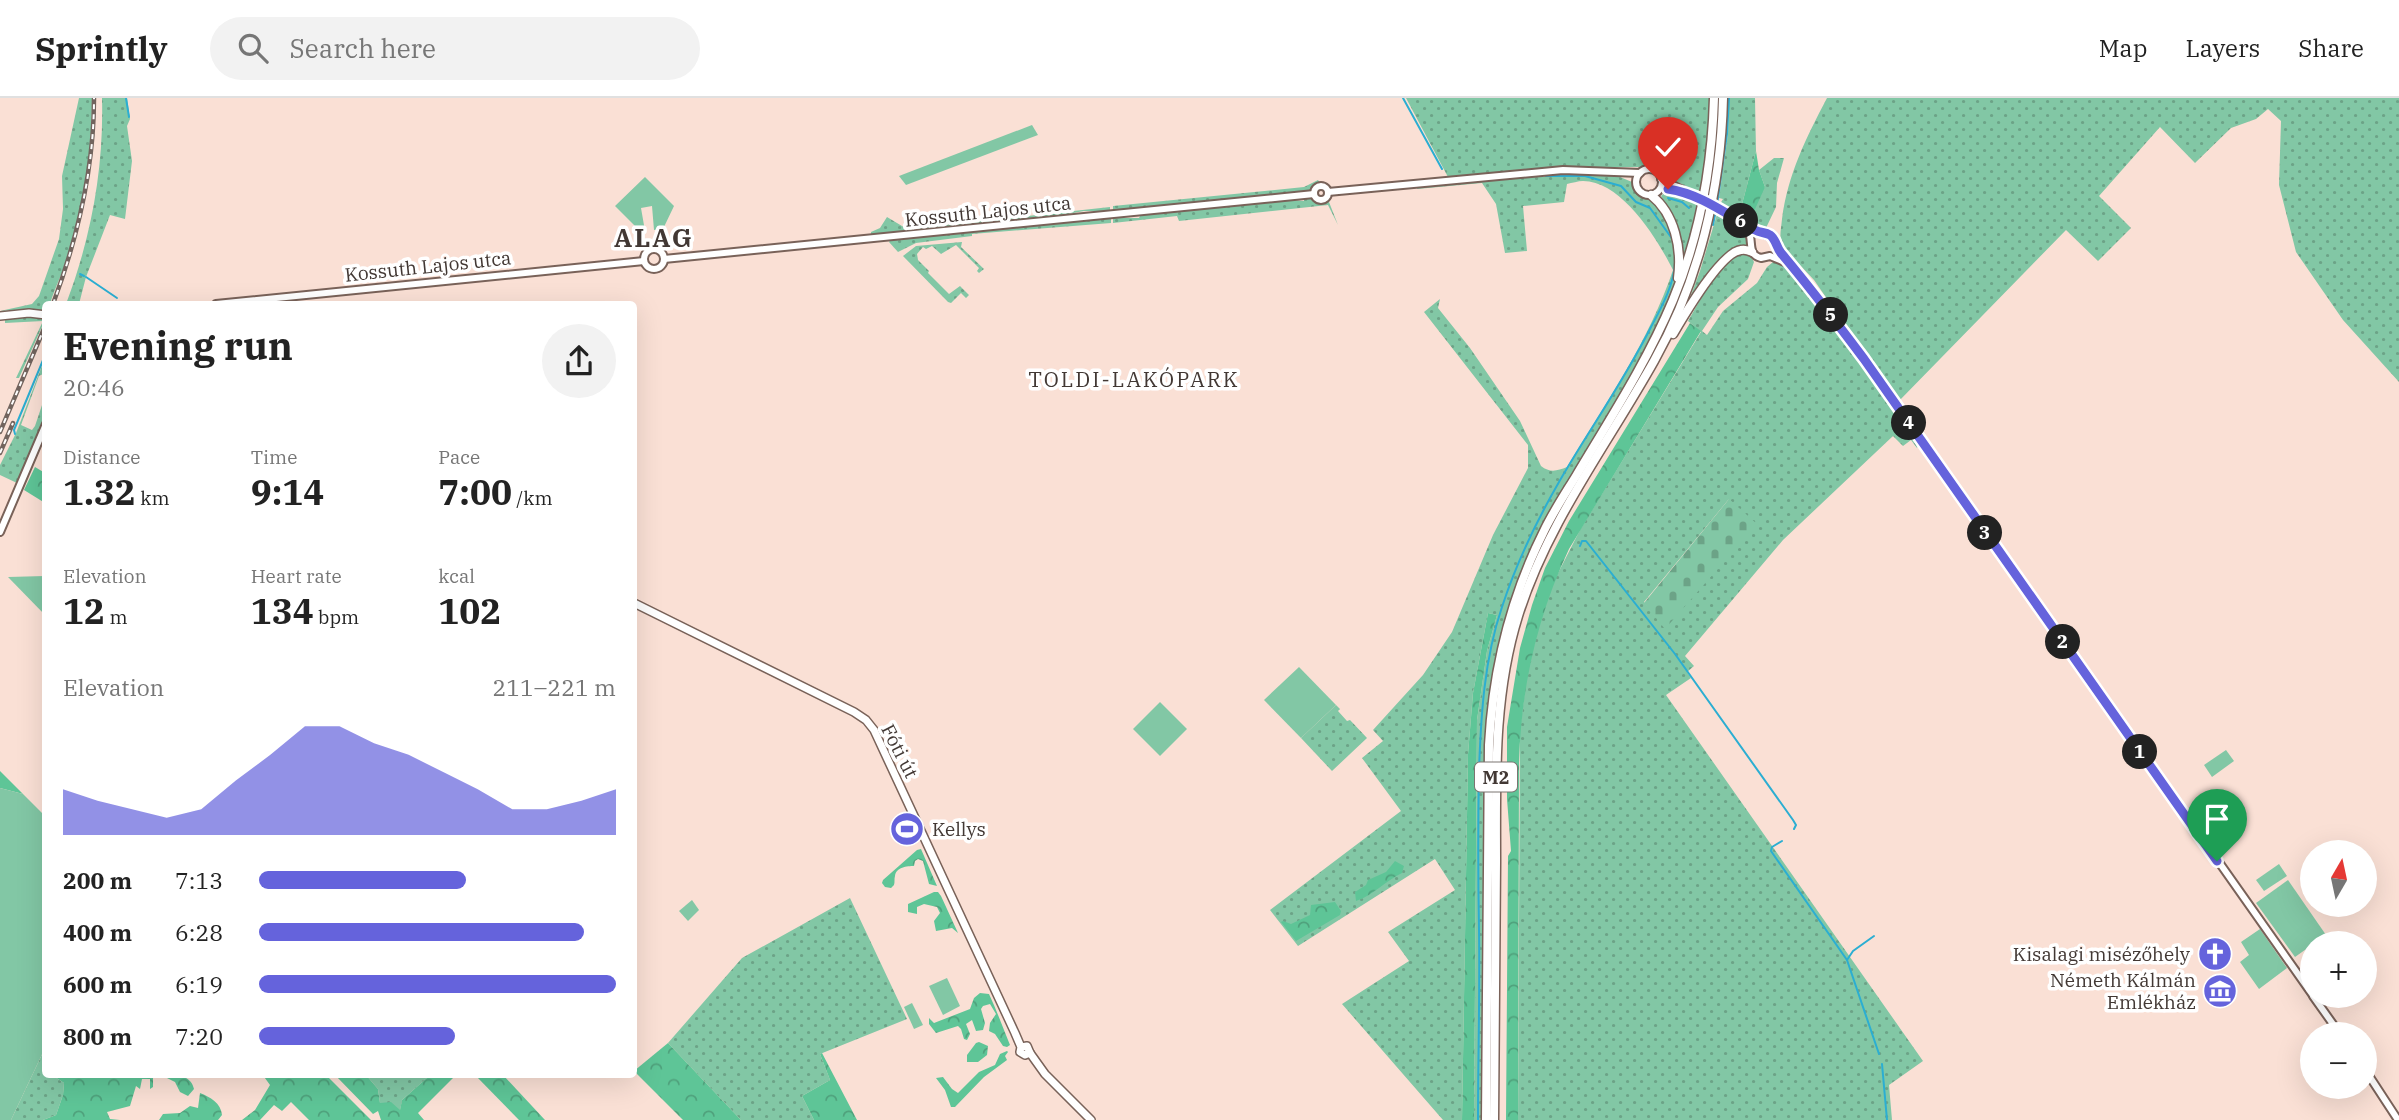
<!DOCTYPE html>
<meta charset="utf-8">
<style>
body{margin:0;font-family:"IBM Plex Serif",serif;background:#f2f2f2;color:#222;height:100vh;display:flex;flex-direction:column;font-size:26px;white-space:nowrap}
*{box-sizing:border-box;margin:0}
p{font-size:23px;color:#767676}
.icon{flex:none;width:38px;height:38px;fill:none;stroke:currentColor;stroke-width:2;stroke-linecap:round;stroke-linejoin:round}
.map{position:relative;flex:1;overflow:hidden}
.side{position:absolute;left:42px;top:203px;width:595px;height:777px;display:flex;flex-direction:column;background:#fff;border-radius:7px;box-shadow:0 7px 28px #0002}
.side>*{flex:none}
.needle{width:46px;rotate:9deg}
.tools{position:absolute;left:2300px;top:742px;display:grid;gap:14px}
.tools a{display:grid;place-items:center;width:77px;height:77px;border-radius:50%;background:#fff;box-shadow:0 7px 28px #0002;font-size:35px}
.pin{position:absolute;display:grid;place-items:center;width:60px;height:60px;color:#fff;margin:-72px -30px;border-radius:50% 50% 50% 0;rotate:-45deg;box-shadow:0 0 7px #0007}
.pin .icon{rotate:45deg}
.km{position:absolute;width:35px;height:35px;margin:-18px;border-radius:50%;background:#222;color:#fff;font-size:19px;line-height:35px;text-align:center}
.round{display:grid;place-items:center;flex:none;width:74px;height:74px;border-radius:37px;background:#f2f2f2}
.summary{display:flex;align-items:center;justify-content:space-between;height:119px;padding:0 21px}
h1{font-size:38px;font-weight:700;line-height:52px}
.stats{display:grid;grid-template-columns:repeat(3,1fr);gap:10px;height:119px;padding:7px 21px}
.stats div{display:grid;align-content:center}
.stats b{font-size:35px;font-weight:700}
.stats small{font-size:19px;font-weight:400}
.stats p{font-size:19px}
.chart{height:196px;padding:14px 21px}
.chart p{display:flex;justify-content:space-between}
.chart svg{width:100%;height:126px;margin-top:7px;fill:#6563dc;opacity:.7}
ul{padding:0 21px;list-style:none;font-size:23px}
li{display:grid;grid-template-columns:112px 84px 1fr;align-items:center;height:52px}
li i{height:18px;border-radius:9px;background:#6563dc}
header{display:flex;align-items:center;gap:42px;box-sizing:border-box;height:98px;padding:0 35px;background:#fff;border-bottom:2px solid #e0e0e0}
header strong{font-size:33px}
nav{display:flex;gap:38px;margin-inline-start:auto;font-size:24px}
.search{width:490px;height:63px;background:#f2f2f2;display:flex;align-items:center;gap:18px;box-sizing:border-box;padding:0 24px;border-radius:38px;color:#767676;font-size:26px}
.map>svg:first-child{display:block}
.grass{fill:url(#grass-dots);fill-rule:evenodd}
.forest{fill:url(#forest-crowns)}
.cemetery{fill:url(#cemetery-stones)}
.park{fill:#82c7a5}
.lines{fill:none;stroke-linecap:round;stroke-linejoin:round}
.stream{stroke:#2baed2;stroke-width:2}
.tertiary-casing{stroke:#796259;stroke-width:10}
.secondary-casing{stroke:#796259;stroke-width:10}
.trunk-casing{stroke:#796259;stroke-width:11}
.tertiary{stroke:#fff;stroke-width:6}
.secondary{stroke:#fff;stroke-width:7}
.trunk{stroke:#fff;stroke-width:8}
.rail-casing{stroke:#72645e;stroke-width:4.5}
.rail{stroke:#fff;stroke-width:2;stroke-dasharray:5;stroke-linecap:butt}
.tertiary-bridge-casing{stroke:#796259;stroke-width:10;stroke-linecap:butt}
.tertiary-bridge{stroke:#fff;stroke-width:6}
.route-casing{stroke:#fff;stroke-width:14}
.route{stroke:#6563dc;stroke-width:9}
.labels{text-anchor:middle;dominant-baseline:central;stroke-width:7;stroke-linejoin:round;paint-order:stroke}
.shield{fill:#fff;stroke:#7b7471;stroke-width:2}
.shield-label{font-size:18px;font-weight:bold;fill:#423834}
.street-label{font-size:19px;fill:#423834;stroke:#fff}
.poi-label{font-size:19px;fill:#423834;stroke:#fff;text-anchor:end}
.neighbourhood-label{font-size:21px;letter-spacing:2px;fill:#423834;stroke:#fff}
.district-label{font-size:26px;font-weight:bold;letter-spacing:2px;fill:#423834;stroke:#fff}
</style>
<header>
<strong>Sprintly</strong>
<div class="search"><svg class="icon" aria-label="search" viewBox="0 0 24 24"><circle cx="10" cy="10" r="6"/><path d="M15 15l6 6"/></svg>Search here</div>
<nav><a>Map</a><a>Layers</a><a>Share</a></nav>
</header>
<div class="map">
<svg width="2399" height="1022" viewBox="0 0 2399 1022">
<defs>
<pattern id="grass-dots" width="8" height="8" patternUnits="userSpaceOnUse" patternTransform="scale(1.75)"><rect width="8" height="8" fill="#82c7a5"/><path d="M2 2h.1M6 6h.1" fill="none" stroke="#6ca387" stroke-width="1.8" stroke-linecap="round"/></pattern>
<pattern id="forest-crowns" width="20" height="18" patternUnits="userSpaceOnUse" patternTransform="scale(1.75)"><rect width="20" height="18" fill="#5ec597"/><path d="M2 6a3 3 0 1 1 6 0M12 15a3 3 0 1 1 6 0" fill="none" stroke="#4fa17c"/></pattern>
<pattern id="cemetery-stones" width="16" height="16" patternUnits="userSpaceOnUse" patternTransform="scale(1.75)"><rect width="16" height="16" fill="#82c7a5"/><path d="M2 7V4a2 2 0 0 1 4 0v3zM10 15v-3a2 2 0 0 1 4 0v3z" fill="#6ca387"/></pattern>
</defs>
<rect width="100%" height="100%" fill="#fae0d5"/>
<g class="grass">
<path d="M79 0H92C92 49 86 98 73 145 67 166 56 186 50 206H46L45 213 29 211 0 213 32 206 39 198 59 141 63 111 62 78Z"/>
<path d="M102 0H127L130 21 127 28 132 63 125 121 110 117 86 179 79 206H66C91 140 104 71 102 0Z"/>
<polygon points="1406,0 1711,0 1709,36 1701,96 1666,78 1659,69 1653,66 1639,69 1541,70 1448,79"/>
<polygon points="1729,0 1755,0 1756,53 1741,110 1765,89 1759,72 1774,60 1784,60 1777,85 1776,109 1766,130 1758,130 1720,106 1723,101 1719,100 1728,36"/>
<path d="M1827 0H2399V284L2343 222 2296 154 2279 87 2281 23 2268 11 2256 21 2231 30 2195 65 2160 29 2099 98 2131 130 2098 163 2066 132 1898 304 1814 182 1782 148C1779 138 1781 132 1782 121 1788 76 1806 40 1827 0Z"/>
<path d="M1563 74 1620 79 1632 84 1639 96 1653 100 1672 130 1677 173 1670 203 1634 276 1608 316 1543 431 1497 558 1484 741 1482 1022H1474L1477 622 1487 553 1497 517 1488 515 1473 595 1468 656 1462 1022H1443L1342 906 1409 863 1388 834 1455 792 1435 761 1298 848 1270 812 1401 713 1362 660 1383 643 1373 632 1423 577 1452 534 1493 437 1528 370V347L1424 214 1440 201 1438 210 1470 250 1520 323 1541 368C1550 375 1557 373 1567 369 1606 305 1649 243 1673 172 1658 142 1622 83 1583 83 1578 83 1572 85 1567 86L1564 104 1523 108 1527 153 1505 155 1496 106 1482 85 1417 91 1418 88 1537 77 1543 79 1549 76Z"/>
<polygon points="1318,82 1322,88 1316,93 1113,114 1113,108 1304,89"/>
<path d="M1666 93 1683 95 1700 103 1683 171C1684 142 1675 122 1661 98Z"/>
<polygon points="1320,99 1329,104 1338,127 1328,107 1179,123 1177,118 1113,125 1113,120 1139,120 1140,118 1147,115 1292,100 1293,102 1304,103 1304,100"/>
<polygon points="1110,109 1110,113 1084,113 1034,122 871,137 871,134 880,130 887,119 907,131"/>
<path d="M1718 113C1732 122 1747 128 1749 146L1740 149 1685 213 1700 173Z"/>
<polygon points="1111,120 1111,125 972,136 972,138 916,145 898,154 889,144 891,141"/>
<polygon points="962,144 961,149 984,171 979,175 977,173 979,170 956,147 941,156 932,148 926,151 923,149 917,156 918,162 929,173 928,175 949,196 960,188 969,197 966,200 961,195 951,205 948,204 903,158 916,148"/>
<path d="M1744 155 1750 157 1754 164 1748 181 1718 209 1702 233 1707 237 1723 213 1757 185 1767 169 1773 164 1783 167 1812 201 1817 202 1919 345 1917 350 1911 342 1903 348 1893 338 1783 442 1685 558 1694 568 1687 574 1691 580 1666 597 1923 963 1889 987 1892 1022H1518L1520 631 1527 577 1538 530 1553 485 1580 432 1701 234 1688 223C1702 200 1717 165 1744 155ZM1729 401 1665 530 1644 504Z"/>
<polygon points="29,219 41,219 45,222 19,280 16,280 43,223 5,225 5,222"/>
<polygon points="45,260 43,276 39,278 21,327 32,332 35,328 45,298 45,317 17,385 0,377 0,367 16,335"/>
<polygon points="1336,607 1340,611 1338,613 1347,623 1350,622 1367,640 1332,673 1301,640"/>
<polygon points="850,800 907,921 820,956 830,982 802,998 814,1022 741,1022 668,945 742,860"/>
<polygon points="45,950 46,976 52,977 64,985 63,997 56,1017 43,1022 11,1022"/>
<polygon points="428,976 429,978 402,1002 400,1013 380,1005 378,991 366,977"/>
</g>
<g class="forest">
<polygon points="1756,53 1759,72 1765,89 1751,120 1745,120 1741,110"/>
<path d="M1690 225 1701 233 1569 451C1537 519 1521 590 1519 665L1518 1022H1506L1508 758 1511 753 1507 701V629L1520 550 1532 507 1545 470 1569 423Z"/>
<polygon points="35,369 45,375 45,405 24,392"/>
<polygon points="1488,515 1497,517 1487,553 1477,622 1474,1022 1462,1022 1468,656 1473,595"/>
<polygon points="0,673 23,696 0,690"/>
<path d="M921 751 937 788 929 786 923 763 918 761 915 763 914 768C907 768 896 769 895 778 894 781 895 784 894 787L891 790 885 789 882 785 883 782 917 752Z"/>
<path d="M1395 763 1404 768 1402 775C1385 783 1374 797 1356 803L1355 794 1366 787 1368 782 1386 774Z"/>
<polygon points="934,794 938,794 941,798 958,835 952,830 936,833 934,823 940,815 937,809 924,806 917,809 917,816 908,814 908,806"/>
<polygon points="1335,804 1341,813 1340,817 1296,843 1281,824 1283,823 1291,826 1310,817 1311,807"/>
<path d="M980 895 989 896C997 913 1003 930 1010 947L1007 949 1003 948 995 936 989 933 990 925 996 916 990 906 983 908 981 911 985 925 983 932 976 933 972 922 966 926 970 936 967 942 964 941 961 931 958 928 936 935 929 926V920L934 925 970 911 974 900Z"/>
<polygon points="979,944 988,948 987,957 978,964 967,964 967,957 976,945"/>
<polygon points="668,945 741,1022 683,1022 634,973"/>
<polygon points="1007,953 1008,954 1005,958 1007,962 984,979 955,1009 951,1009 945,992 936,980 943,979 952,991 958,995 979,974 995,967 1000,956"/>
<polygon points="822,955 857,1022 814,1022 802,998 830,982 820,956"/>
<polygon points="262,976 326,977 371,1022 309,1022 291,1004 282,1013 274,1007 260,1022 242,1022 255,1012 270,987"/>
<polygon points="52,977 153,977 153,989 150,991 150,981 142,981 140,991 136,988 130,1008 107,1014 110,1021 120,1022 43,1022 56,1017 63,997 64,985"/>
<path d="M161 977C174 976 191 976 194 991L188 998 180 994 175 984Z"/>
<polygon points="335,977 366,977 378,991 380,1005 391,1004 400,1012 402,1002 429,978 428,977 456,977 418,1015 424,1022 381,1022 378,1013 373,1016"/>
<polygon points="475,977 503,977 545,1022 519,1022"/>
<path d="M200 995C210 999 221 1005 222 1017L218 1022H159L163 1016 180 1015 190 1008 198 1010Z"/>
</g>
<polygon class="cemetery" points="1729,401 1757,426 1665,531 1644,505"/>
<g class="park">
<polygon points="1032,27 1038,37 906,87 899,78"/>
<polygon points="645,79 674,108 663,131 654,132 652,108 641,110 645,133 639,132 615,108"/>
<polygon points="45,478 46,478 45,517 8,479"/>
<polygon points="1299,569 1336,607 1301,640 1264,602"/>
<polygon points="1160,604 1187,631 1160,658 1133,631"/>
<polygon points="2226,652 2234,663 2212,679 2204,667"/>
<polygon points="0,690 23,696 46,719 45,950 11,1022 0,1022"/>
<polygon points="2279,766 2287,778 2264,793 2256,782"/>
<polygon points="2288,782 2326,837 2295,859 2256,805"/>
<polygon points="692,802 699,812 688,823 679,813"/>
<polygon points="2260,831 2287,870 2259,891 2240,864 2249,857 2241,844"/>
<polygon points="947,880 960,908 943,917 929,888"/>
<polygon points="912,905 923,927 914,931 904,909"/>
</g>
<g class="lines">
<g class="stream">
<polyline points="126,0 129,19"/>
<polyline points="1403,0 1442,71"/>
<polyline points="1546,78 1585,78 1621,88 1636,104 1650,110 1673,142"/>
<polyline points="1668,100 1682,104 1689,110"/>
<polyline points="1717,107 1727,36 1729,0"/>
<polyline points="1713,127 1716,112"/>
<polyline points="80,176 84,178"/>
<polyline points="86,179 117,200"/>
<polyline points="15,336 14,332 46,255"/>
<polyline points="1580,448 1582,443 1586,443 1675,556 1793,722 1796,727 1794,731"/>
<polyline points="1782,743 1772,749 1771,753 1847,862 1879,956"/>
<polyline points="1847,862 1853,853 1874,838"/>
<polyline points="1882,966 1887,1022"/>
<path d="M1478 1022C1478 958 1480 895 1479 831 1478 778 1478 725 1479 672 1481 617 1484 562 1502 509 1516 466 1536 424 1559 384 1589 332 1624 283 1651 229 1661 210 1674 187 1675 165"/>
</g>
<g class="tertiary-casing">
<g id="tertiary">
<circle cx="1649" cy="84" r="13"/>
<polyline points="1661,81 1696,99"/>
<circle cx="1321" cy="95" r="7"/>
<polyline points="1328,94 1563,72 1640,75"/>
<polyline points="1718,110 1756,133 1773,140 1779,152 1808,187 1864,261 2312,896"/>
<path d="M1739 125 1750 138C1752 148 1749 157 1761 160L1770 158 1787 165"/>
<circle cx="654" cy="161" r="10"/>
<polyline points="664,161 1314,96"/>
<polyline points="216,206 644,163"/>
<polyline points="0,434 46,326"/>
<polyline points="2313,898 2340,936"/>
<polyline points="2364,970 2398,1022"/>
</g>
</g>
<g class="secondary-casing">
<g id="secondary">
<polyline points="0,218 29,215 46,217"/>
<polyline points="634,505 854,614 866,622 874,632 1015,935 1021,949 1020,954 1025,957 1030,955 1027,948 1021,949"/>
<polyline points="1030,955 1045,976 1091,1022"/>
</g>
</g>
<g class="trunk-casing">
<g id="trunk">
<path d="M1651 97C1675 116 1682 151 1678 180"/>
<path d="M1673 236C1683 219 1721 154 1741 152 1745 151 1748 152 1752 154"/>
<path d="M1486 1022 1489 647C1493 572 1510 501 1544 433 1553 414 1565 396 1576 378 1610 321 1647 264 1673 202 1700 137 1712 69 1714 0"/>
<path d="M1494 1022C1495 936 1496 850 1496 764 1496 681 1493 598 1518 518 1547 425 1607 347 1654 263 1699 183 1721 91 1723 0"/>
</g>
</g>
<use href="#tertiary" class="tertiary"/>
<use href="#secondary" class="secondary"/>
<use href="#trunk" class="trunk"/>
<g class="rail-casing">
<g id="rail">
<path d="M53 206C78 139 94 72 94 0"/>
<polyline points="0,334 46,226"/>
<polyline points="0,355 13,325"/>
</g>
</g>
<use href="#rail" class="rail"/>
<g class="tertiary-bridge-casing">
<polyline id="tertiary-bridge" points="1696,99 1718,110"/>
</g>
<use href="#tertiary-bridge" class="tertiary-bridge"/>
</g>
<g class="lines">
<g class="route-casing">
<path id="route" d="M1668 91C1701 96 1726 116 1755 132 1760 135 1765 134 1770 137 1776 141 1776 149 1781 155 1810 189 1837 225 1864 261L2217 763"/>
</g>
<use href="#route" class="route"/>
</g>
<defs>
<g id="stadium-disc" transform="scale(1.75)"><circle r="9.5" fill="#6563dc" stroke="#fff"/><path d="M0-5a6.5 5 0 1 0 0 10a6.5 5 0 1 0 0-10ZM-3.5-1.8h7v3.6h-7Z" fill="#fff"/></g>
<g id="church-disc" transform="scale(1.75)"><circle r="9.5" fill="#6563dc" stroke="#fff"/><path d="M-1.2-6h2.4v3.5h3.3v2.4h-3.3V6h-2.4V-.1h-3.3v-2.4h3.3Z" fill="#fff"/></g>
<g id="museum-disc" transform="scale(1.75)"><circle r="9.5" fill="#6563dc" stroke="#fff"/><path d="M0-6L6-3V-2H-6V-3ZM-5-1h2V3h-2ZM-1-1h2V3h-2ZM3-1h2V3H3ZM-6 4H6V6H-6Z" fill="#fff"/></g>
</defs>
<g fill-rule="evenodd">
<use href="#stadium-disc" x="907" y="731"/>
<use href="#church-disc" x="2215" y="856"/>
<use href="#museum-disc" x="2220" y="893"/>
</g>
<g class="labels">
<rect class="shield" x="1475" y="664.5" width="42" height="29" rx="5"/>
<g class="shield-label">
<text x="1496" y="679">M2</text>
</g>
<g class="street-label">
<text transform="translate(988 113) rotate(-6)">Kossuth Lajos utca</text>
<text transform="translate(428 168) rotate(-6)">Kossuth Lajos utca</text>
<text transform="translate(900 653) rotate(63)">Fóti út</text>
</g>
<g class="poi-label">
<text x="932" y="731" text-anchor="start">Kellys</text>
<text x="2190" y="856">Kisalagi misézőhely</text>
<text x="2196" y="882">Németh Kálmán<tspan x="2196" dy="22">Emlékház</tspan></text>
</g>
<g class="neighbourhood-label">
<text x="1134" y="281">TOLDI-LAKÓPARK</text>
</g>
<g class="district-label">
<text x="654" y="139">ALAG</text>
</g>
</g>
</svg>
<div class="tools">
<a><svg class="needle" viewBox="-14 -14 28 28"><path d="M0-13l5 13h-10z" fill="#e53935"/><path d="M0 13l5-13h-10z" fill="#767676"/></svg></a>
<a>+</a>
<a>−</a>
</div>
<div class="pin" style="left:2217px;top:763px;background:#1e9e55"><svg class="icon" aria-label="arrive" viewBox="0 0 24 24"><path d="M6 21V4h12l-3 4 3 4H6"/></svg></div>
<div class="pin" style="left:1668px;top:91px;background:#d93025"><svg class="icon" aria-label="check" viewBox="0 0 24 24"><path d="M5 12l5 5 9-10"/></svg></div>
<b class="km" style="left:2140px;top:654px">1</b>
<b class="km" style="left:2063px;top:544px">2</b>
<b class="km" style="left:1985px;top:435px">3</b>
<b class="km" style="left:1909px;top:325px">4</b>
<b class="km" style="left:1831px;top:217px">5</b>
<b class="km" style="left:1741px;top:123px">6</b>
<section class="side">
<div class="summary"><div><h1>Evening run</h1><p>20:46</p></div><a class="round"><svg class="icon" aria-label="share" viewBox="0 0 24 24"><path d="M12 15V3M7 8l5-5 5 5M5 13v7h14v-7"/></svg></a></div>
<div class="stats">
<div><p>Distance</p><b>1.32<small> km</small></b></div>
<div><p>Time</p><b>9:14</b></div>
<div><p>Pace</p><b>7:00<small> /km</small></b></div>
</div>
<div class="stats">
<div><p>Elevation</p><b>12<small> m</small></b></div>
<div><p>Heart rate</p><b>134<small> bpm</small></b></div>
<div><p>kcal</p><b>102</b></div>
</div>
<div class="chart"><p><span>Elevation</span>211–221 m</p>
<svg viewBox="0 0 160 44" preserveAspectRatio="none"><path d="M0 44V28L10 32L20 35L30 38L40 35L50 25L60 16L70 6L80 6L90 12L100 16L110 22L120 28L130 35L140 35L150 32L160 28V44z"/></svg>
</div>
<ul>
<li><b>200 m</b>7:13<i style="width:58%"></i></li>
<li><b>400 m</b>6:28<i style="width:91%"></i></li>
<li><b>600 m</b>6:19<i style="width:100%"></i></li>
<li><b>800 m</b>7:20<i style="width:55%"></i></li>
</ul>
</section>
</div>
